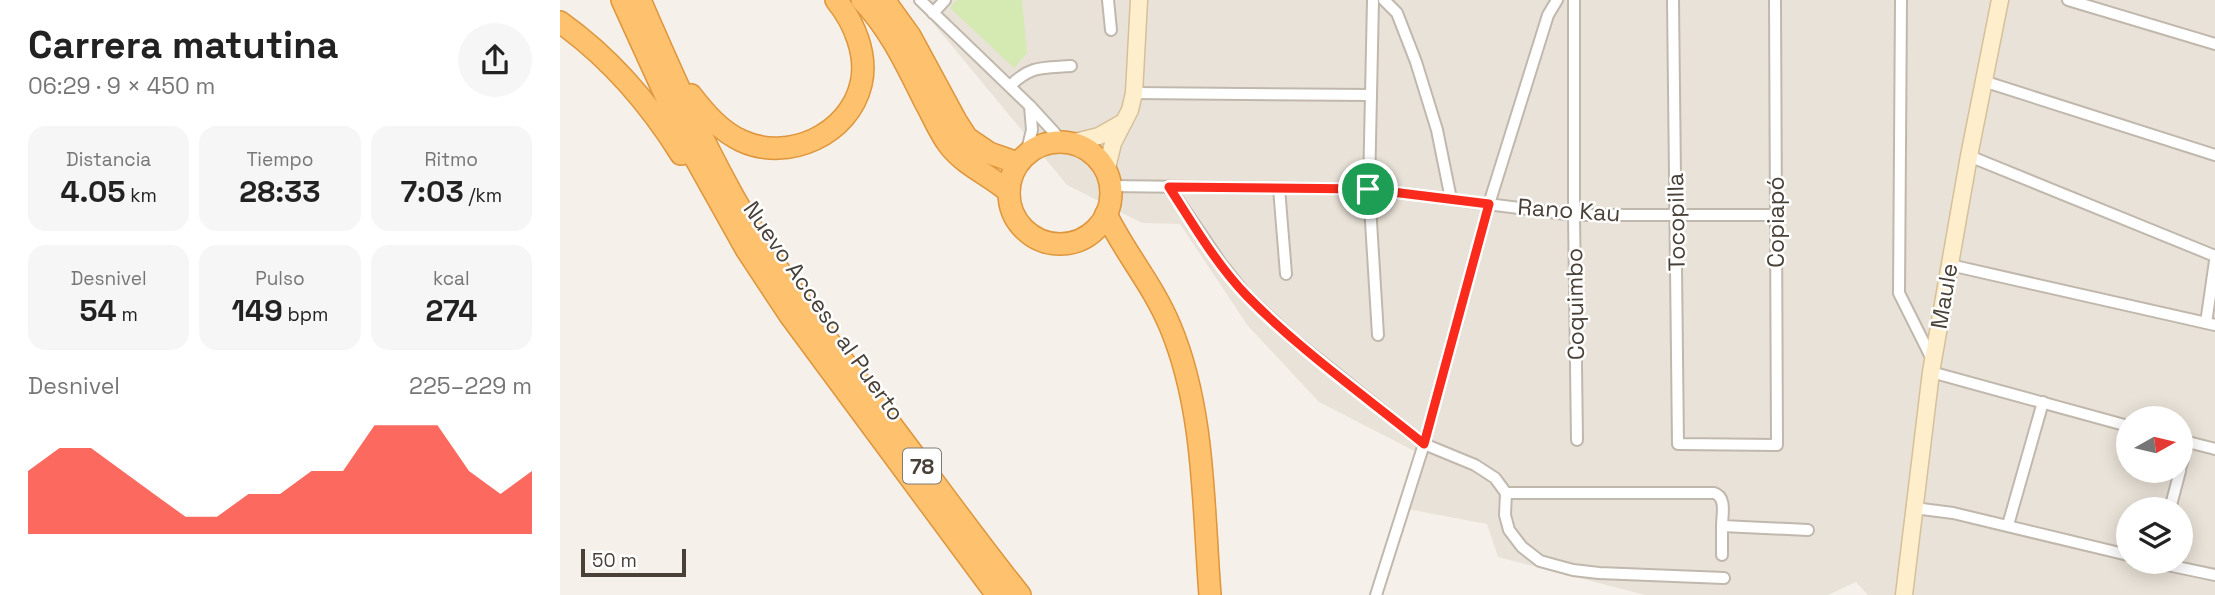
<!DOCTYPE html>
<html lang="es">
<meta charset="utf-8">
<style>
body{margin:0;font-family:"Space Grotesk",sans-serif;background:#f6f6f6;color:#222;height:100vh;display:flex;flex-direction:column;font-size:26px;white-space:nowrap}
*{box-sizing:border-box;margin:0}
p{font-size:23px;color:#767676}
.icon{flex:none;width:38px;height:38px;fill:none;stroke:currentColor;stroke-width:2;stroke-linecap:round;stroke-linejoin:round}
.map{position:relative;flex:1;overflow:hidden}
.sheet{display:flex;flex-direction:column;background:#fff;width:560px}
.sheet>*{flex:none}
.needle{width:46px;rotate:82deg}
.fabs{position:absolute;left:1556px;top:406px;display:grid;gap:14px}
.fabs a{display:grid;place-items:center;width:77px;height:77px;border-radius:50%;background:#fff;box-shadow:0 4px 18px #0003;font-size:35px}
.scale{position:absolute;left:21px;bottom:18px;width:105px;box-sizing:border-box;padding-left:7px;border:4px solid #494138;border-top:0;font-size:19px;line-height:24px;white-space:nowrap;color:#494138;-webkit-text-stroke:5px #fff;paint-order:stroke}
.pin{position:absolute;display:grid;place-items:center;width:60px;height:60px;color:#fff;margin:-30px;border:4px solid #fff;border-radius:50%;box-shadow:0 2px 7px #0007}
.round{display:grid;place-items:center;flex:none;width:74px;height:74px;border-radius:37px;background:#f6f6f6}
.summary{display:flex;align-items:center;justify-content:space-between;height:119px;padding:0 28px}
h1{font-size:38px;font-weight:600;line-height:52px}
.metrics{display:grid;grid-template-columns:repeat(3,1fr);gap:10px;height:119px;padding:7px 28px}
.metrics div{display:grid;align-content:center;border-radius:18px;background:#f6f6f6;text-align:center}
.metrics b{font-size:30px;font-weight:600}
.metrics small{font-size:19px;font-weight:400}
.metrics p{font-size:19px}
.chart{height:196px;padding:14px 28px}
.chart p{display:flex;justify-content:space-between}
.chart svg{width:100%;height:126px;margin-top:7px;fill:#fa2b1c;opacity:.7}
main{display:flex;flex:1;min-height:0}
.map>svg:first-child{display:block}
.residential{fill:#e9e2d8;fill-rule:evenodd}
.green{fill:#d5e9b3}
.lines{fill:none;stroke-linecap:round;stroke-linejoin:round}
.street-casing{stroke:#c1b8ad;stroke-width:14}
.secondary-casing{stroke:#d5c09a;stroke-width:19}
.highway-casing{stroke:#de953b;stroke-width:24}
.street{stroke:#fff;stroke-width:10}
.secondary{stroke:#ffeecb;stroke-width:16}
.highway{stroke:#fec16d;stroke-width:21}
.route-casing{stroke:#fff;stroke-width:14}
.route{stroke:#fa2b1c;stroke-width:9}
.labels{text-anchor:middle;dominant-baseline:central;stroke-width:5;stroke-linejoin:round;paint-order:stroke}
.shield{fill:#fff;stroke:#807a74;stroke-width:2}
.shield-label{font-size:21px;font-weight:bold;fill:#494138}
.street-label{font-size:23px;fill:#494138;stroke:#fff}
</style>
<main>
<section class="sheet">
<div class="summary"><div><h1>Carrera matutina</h1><p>06:29 · 9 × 450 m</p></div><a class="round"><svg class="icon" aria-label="share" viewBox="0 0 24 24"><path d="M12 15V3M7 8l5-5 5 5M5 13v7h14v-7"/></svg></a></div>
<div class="metrics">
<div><p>Distancia</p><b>4.05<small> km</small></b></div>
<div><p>Tiempo</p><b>28:33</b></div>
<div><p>Ritmo</p><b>7:03<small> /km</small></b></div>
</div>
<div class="metrics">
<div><p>Desnivel</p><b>54<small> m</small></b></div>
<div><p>Pulso</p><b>149<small> bpm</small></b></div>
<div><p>kcal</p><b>274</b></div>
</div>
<div class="chart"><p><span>Desnivel</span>225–229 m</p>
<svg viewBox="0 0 160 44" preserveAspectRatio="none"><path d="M0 44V22L10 14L20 14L30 22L40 30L50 38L60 38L70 30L80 30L90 22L100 22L110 6L120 6L130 6L140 22L150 30L160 22V44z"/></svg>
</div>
</section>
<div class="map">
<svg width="1655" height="595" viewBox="0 0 1655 595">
<rect width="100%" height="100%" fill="#f5f1ea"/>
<path class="residential" d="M354 0H1655V595H1308L1296 582 1268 595H1085L938 557 927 524 847 509 864 456 759 402 688 326 620 224 582 223 507 185ZM1568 418H1620V471H1568ZM1568 509H1620V562H1568Z"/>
<polygon class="green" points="397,0 462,0 467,53 454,68 390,8"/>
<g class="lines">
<g class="street-casing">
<g id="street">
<polyline points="360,0 470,106 503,142"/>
<polyline points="548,0 551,30"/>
<polyline points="813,0 809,189 818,335"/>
<polyline points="824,0 837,13 856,62 877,130 891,199"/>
<polyline points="1014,0 1014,215 1017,440"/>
<polyline points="1113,0 1118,444 1217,445 1215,0"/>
<polyline points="1341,0 1339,293 1373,361"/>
<polyline points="1508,0 1655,44"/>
<polyline points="373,13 385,0"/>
<polyline points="1423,81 1655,155"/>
<path d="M450 86C471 65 483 68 511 66"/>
<polyline points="574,93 811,95"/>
<polyline points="466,154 472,130 470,106"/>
<polyline points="1409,156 1655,256"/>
<polyline points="550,186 809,189 1014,215 1216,215"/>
<path d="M609 187 660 262 686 295 733 339 864 444 915 465 935 478 946 493H1154C1167 497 1162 515 1162 526L1248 530"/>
<polyline points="719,188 726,274"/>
<polyline points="1390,265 1655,325"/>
<polyline points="1646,323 1655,261"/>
<polyline points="1371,372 1568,426"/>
<polyline points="1620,440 1655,449"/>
<polyline points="1620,469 1628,442"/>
<polyline points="946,493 945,515 949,530 962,547 980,561 1013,570 1039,573 1164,578"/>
<polyline points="1354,508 1393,513 1568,555"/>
<polyline points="1610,509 1620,471"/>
<polyline points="1448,525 1483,402"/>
<polyline points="1162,555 1162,526"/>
<polyline points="1593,562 1655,575"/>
<polyline points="816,595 864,444 929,204 988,15 997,0"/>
</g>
</g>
<g class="secondary-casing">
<g id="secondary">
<polyline points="511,143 539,136 560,124"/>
<polyline points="546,172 553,143 570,110 574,93 579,0"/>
<polyline points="1344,595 1371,372 1409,156 1440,0"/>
</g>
</g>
<g class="highway-casing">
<g id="highway">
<polyline points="62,0 129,147 186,249 229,314 437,595"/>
<path d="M80 0C109 67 138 133 173 196 218 276 274 349 329 422 373 480 415 539 460 595"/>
<path d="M302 0C330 29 347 66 365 102 373 116 379 132 389 145 405 166 430 175 449 192"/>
<polyline points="324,0 350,36 396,121 407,138 429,153 458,163"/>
<path d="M0 22C49 57 89 103 121 154"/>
<path d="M131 95C145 113 160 131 182 141 228 162 289 135 301 84 308 55 294 22 276 0"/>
<circle cx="500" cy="193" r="51"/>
<path d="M546 214C565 253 593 285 610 326 645 409 643 506 650 595"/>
</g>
</g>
<use href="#street" class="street"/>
<use href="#secondary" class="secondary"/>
<use href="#highway" class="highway"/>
</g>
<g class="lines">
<g class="route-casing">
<path id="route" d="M609 187 808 189 929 204 864 444C805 396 741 351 687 296 656 264 633 224 609 187Z"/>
</g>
<use href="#route" class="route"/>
</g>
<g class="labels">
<rect class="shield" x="343" y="448.5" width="38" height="35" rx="5"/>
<g class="shield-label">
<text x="362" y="466">78</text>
</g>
<g class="street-label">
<text transform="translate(1009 210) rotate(4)">Rano Kau</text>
<text transform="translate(1116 222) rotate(-91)">Tocopilla</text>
<text transform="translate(1216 222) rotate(-90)">Copiapó</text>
<text transform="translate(1384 296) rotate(-80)">Maule</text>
<text transform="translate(1015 304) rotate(-91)">Coquimbo</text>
<text transform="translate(264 311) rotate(55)">Nuevo Acceso al Puerto</text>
</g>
</g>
</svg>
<div class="fabs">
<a><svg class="needle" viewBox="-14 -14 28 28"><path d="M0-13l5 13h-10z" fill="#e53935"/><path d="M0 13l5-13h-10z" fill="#767676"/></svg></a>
<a><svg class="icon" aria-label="layers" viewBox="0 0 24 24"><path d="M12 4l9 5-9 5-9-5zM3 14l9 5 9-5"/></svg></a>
</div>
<div class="scale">50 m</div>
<div class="pin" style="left:808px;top:189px;background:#1e9e55"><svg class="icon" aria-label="arrive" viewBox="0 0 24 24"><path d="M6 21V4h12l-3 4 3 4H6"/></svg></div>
</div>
</main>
